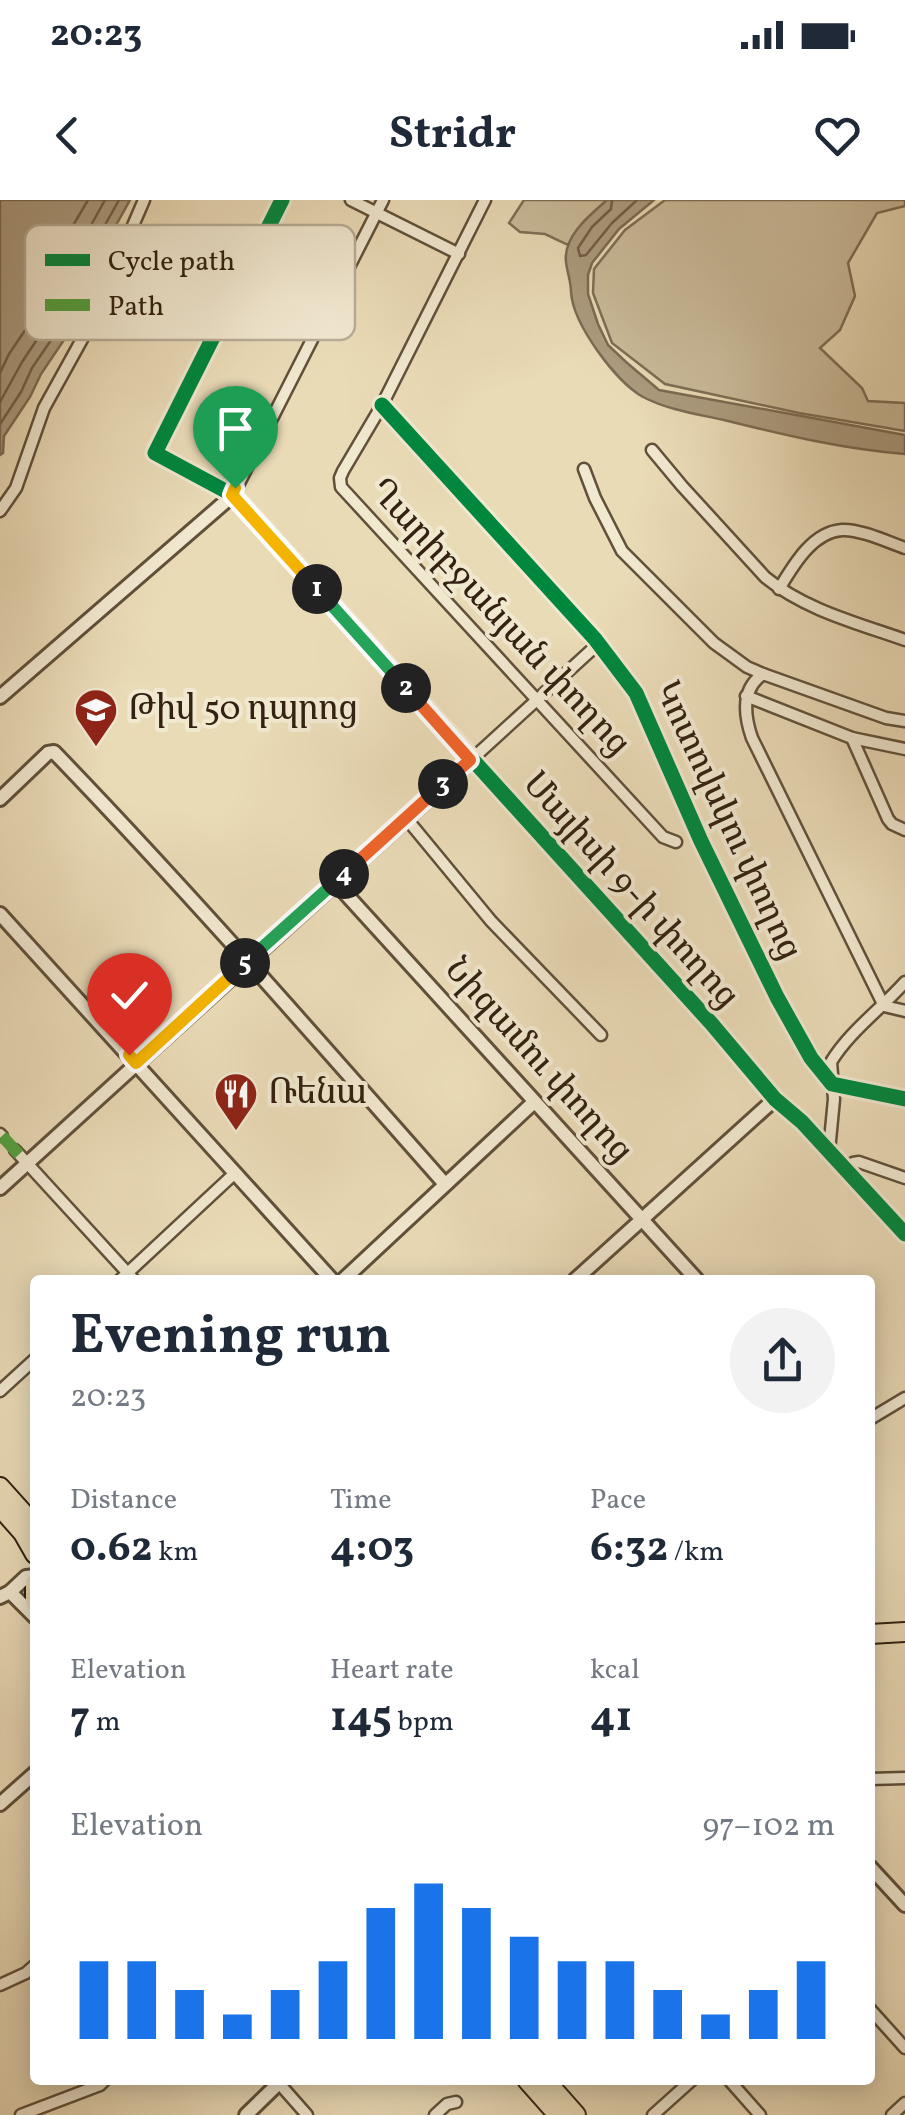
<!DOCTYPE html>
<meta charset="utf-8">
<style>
body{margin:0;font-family:Vollkorn,"Noto Serif Armenian",serif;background:#f2f2f3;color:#1f2937;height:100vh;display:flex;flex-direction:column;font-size:38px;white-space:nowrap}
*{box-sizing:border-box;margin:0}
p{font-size:32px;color:#747a83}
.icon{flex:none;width:55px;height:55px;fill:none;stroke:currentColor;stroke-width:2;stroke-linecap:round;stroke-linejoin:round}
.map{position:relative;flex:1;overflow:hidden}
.drawer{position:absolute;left:30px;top:1075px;width:845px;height:810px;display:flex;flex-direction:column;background:#fff;border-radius:10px;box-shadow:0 5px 25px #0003}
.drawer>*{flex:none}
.pin{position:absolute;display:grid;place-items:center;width:85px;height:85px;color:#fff;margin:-102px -42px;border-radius:50% 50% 50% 0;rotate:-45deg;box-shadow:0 0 10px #0007}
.pin .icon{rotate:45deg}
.km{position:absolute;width:50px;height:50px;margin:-25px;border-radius:50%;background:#222;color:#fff;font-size:28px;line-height:50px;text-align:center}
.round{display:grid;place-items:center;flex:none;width:105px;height:105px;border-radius:52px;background:#f2f2f3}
.head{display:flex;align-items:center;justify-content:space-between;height:170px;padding:0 40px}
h1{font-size:55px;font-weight:700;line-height:75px}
.figures{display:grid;grid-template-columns:repeat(3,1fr);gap:15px;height:170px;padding:10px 40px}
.figures div{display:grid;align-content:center}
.figures b{font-size:42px;font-weight:700}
.figures small{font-size:28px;font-weight:400}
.figures p{font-size:28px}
.chart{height:280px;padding:20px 40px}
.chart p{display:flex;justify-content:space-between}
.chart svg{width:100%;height:180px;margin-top:10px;stroke:#1a73e8;stroke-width:6}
.status{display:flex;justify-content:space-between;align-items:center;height:70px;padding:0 50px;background:#fff;direction:ltr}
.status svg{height:28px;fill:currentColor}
header{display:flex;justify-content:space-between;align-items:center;height:130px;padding:0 40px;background:#fff;font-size:45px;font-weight:700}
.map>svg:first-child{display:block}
.green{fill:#cbbc9b;stroke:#7f6f56;stroke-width:2.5}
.water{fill:#ac9c7f;stroke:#7c6b53;stroke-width:2.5}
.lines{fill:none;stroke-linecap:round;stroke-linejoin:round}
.shore{stroke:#705f48;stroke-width:2.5}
.minor-casing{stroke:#61503a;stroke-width:15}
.tertiary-casing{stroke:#61503a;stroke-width:18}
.primary-casing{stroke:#321;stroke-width:22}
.minor{stroke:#f1e8d0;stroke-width:10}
.tertiary{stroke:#f1e8d0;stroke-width:12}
.primary{stroke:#eadbb7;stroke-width:18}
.quiet{stroke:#52a23f;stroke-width:12;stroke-dasharray:25 12;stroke-linecap:butt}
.cycleway-casing{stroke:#f1e8d0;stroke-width:21}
.cycleway{stroke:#00873e;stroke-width:15}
.split-1-casing{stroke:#fff;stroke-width:20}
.split-2-casing{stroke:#fff;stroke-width:20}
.split-3-casing{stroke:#fff;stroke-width:20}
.split-4-casing{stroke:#fff;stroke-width:20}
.split-5-casing{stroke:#fff;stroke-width:20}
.split-6-casing{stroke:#fff;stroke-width:20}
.split-1{stroke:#f5b400;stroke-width:12}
.split-2{stroke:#22a559;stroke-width:12}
.split-3{stroke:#f0652b;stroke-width:12}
.split-4{stroke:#f0652b;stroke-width:12}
.split-5{stroke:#22a559;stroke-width:12}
.split-6{stroke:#f5b400;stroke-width:12}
.labels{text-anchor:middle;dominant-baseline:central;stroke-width:8;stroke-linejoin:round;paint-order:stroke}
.street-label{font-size:35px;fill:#321;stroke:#f1e8d0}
.poi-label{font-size:35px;fill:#321;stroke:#f1e8d0;text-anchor:start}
.key{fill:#f1e8d0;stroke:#b8ad97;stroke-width:2.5}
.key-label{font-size:28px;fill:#321}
</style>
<div class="status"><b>20:23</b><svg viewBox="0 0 49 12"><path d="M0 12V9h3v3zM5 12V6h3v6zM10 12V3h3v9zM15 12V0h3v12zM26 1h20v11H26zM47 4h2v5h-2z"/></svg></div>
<header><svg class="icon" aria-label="back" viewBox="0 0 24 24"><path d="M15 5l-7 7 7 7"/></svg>Stridr<svg class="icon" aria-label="heart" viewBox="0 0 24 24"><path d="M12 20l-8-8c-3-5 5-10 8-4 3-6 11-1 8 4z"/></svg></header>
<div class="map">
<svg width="905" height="1915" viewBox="0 0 905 1915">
<rect width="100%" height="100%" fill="#eadbb7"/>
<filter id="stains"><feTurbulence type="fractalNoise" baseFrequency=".002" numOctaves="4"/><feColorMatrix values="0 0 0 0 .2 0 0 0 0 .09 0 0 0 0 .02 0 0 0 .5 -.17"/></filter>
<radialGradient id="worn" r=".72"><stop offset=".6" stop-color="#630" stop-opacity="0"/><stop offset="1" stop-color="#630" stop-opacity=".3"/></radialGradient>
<g class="green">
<polygon points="524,0 607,0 584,21 568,45 545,34 520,32 509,23"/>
<polygon points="665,0 905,0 905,6 877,13 848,63 855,96 840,130 820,148 862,188 868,201 905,203 905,231 799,213 665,184 612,143 593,93 594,69 625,30"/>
</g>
<g class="water">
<polygon points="0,0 130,0 105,45 75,112 72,128 41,174 30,197 4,236 3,253 0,255"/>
<path d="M607 0H654L619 29 592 63 588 75V94L598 124 608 145 626 162 659 190 905 235V254C843 249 784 235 724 220 697 214 668 210 643 197 615 181 573 124 571 92 571 81 567 72 566 62 563 36 590 15 607 0Z"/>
</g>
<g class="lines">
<g class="shore">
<polyline points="612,0 611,9 592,27 578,48 580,56 586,55 612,23 637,0"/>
<polyline points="0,173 9,154 36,114 40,99 71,29 88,0"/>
<polyline points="0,202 22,162 50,120 54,104 85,36 105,0"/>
<polyline points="0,224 21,192 32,168 62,124 65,109 96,41 119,0"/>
</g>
<g class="minor-casing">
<g id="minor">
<polyline points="282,0 155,253 233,295 383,0"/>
<polyline points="351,0 459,54"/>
<polyline points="485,0 382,205 343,271 340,278 341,287 663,637 676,642"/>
<polyline points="382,205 595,439 636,493 701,641 777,797 811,858 832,884 905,899"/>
<path d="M652 250 682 286 765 377C805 410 857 423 905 440"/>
<polyline points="584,269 595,298 622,351 714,443 747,467 763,474 886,518 905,521"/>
<polyline points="0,311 16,288 44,208 91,123 144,0"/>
<path d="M779 389C793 366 812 332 842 330 860 329 888 342 905 348"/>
<path d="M763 474C741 489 744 515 752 538L884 806 905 811"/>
<polyline points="746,496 852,538 905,549"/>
<polyline points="852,538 888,619 892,624 905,630"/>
<polyline points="471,560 598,444"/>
<polyline points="406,618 491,721 601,835"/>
<polyline points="0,934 2,936"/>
<polyline points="15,950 134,1080"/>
<path d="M829 951 834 899 831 862C850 831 881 809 905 782"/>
<polyline points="847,971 853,963 859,962 905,978"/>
<polyline points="120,1080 235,973"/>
<polyline points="0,1191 35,1159"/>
<polyline points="870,1219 905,1198"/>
<polyline points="870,1579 905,1578"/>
<polyline points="0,1785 26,1773 35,1765"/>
<polyline points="870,1809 905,1848"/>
<polyline points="729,1880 760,1915"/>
<polyline points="277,1881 307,1915"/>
<polyline points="21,1915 100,1885 105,1880"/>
<polyline points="435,1915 447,1904 456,1902"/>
<polyline points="653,1915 692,1880"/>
<polyline points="892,1915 905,1903"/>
</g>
</g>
<g class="tertiary-casing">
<g id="tertiary">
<polyline points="0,497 233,295 711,823 775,899 802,922 905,1034"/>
<path d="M0 599 48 553 54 552C189 692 316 838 444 983"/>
<polyline points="335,682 697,1080"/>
<polyline points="0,714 332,1080"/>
<polyline points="0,988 471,560"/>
<polyline points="343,1080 534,902"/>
<polyline points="575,1080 775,899"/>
<polyline points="10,1392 35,1417"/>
<polyline points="0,1397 10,1392 26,1377 35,1376"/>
<polyline points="0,1604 35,1573"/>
<polyline points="870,1667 905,1705"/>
<polyline points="246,1915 282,1880"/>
</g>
</g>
<g class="primary-casing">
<g id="primary">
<polyline points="0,1287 35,1326"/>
<polyline points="0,1307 23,1333 35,1354"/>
<polyline points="35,1383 35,1402"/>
<polyline points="870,1434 905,1432"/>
<polyline points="527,1880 558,1915"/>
<polyline points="545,1880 576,1915"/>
</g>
</g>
<use href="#minor" class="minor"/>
<use href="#tertiary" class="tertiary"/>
<use href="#primary" class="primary"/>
<polyline class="quiet" points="2,936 27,963"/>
<g class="cycleway-casing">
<g id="cycleway">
<polyline points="282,0 155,253 233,295 711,823 775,899 802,922 905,1034"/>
<polyline points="382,205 595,439 636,493 701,641 777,797 811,858 832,884 905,899"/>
</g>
</g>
<use href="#cycleway" class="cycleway"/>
</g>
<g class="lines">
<g class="split-1-casing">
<polyline id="split-1" points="235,288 232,295 317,389"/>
</g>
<g class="split-2-casing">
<polyline id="split-2" points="317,389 406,488"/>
</g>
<g class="split-3-casing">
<polyline id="split-3" points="406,488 470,560 443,584"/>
</g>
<g class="split-4-casing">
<polyline id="split-4" points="344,674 443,584"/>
</g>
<g class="split-5-casing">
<polyline id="split-5" points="245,763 344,674"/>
</g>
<g class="split-6-casing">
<polyline id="split-6" points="129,855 136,863 245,763"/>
</g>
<use href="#split-1" class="split-1"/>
<use href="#split-2" class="split-2"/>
<use href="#split-3" class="split-3"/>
<use href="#split-4" class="split-4"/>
<use href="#split-5" class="split-5"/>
<use href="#split-6" class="split-6"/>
</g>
<defs>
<g id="school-pin" transform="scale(2.25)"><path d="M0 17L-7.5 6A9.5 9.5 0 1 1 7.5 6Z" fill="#8f2418" stroke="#f1e8d0"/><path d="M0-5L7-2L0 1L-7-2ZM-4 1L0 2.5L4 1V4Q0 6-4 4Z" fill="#fff"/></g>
<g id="restaurant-pin" transform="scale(2.25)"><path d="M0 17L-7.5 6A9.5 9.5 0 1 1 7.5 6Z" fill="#8f2418" stroke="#f1e8d0"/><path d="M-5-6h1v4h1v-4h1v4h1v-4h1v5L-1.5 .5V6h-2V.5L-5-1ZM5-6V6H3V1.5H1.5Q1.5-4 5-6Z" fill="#fff"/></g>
</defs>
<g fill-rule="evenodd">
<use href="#school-pin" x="96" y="510"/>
<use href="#restaurant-pin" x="236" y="894"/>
</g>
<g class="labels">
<g class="street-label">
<text transform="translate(499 418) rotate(47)">Ղարիբջանյան փողոց</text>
<text transform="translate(727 621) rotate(65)">Կոտովսկու փողոց</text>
<text transform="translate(630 691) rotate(48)">Մայիսի 9-ի փողոց</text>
<text transform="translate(538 861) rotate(48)">Նիզամու փողոց</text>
</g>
<g class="poi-label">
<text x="128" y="510">Թիվ 50 դպրոց</text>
<text x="268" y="894">Ռենա</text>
</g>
</g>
<rect x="25" y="25" width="330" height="115" rx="15" class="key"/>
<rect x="45" y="54" width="45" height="12" fill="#00873e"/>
<rect x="45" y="99" width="45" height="12" fill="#52a23f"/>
<g class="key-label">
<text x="108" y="70">Cycle path</text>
<text x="108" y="115">Path</text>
</g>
<rect width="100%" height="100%" filter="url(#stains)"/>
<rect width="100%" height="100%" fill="url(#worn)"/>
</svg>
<div class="pin" style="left:235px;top:288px;background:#1e9e55"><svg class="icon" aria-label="arrive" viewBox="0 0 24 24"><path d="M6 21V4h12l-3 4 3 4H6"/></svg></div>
<div class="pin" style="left:129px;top:855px;background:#d93025"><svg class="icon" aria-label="check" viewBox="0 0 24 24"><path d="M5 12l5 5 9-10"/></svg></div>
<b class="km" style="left:317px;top:389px">1</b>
<b class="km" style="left:406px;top:488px">2</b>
<b class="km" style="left:443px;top:584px">3</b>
<b class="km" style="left:344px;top:674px">4</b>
<b class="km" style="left:245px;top:763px">5</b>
<section class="drawer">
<div class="head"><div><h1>Evening run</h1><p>20:23</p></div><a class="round"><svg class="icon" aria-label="share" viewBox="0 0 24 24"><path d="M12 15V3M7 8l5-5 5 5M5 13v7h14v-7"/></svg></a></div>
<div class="figures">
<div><p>Distance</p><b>0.62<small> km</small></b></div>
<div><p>Time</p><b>4:03</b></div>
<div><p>Pace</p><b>6:32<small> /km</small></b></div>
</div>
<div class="figures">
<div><p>Elevation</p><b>7<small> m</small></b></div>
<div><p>Heart rate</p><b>145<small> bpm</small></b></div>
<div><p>kcal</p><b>41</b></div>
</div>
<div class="chart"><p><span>Elevation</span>97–102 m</p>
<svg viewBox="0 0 160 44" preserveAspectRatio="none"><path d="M5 44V25M15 44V25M25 44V32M35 44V38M45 44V32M55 44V25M65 44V12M75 44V6M85 44V12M95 44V19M105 44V25M115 44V25M125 44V32M135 44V38M145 44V32M155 44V25"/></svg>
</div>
</section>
</div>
